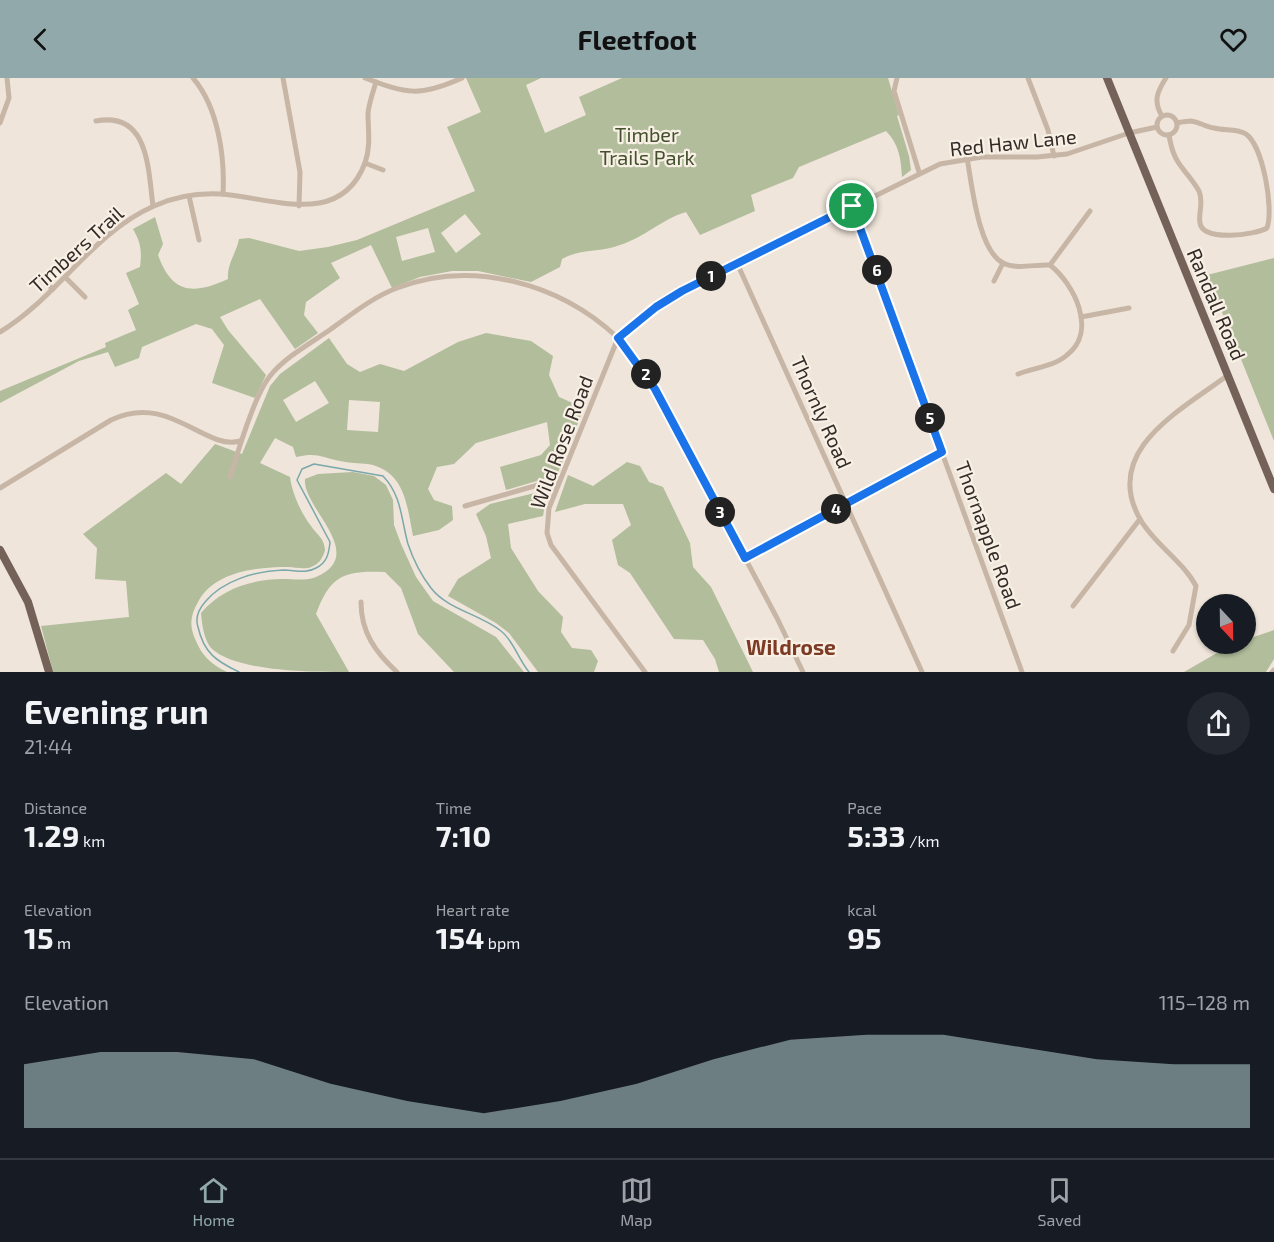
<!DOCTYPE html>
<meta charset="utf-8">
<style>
body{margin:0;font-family:"Exo 2",sans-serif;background:#242831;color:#f1f3f6;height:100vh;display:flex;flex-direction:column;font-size:22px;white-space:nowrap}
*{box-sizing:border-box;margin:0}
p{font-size:20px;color:#9ea1a6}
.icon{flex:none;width:33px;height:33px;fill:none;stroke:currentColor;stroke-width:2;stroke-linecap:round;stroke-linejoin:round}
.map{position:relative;height:594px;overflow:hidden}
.drawer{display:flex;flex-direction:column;background:#171b24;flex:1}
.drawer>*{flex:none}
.needle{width:39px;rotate:158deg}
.buttons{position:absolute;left:1196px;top:516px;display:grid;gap:12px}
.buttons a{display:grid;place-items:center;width:60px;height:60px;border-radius:50%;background:#171b24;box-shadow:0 2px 4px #0004;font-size:30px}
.pin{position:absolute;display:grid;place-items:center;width:51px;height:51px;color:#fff;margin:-26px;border:3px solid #fff;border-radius:50%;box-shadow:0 2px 6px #0007}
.km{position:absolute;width:30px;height:30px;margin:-15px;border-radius:50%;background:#222;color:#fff;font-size:16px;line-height:30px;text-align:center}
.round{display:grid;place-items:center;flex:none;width:63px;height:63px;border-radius:32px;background:#242831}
.headline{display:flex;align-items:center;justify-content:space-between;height:102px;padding:0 24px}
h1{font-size:33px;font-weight:700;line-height:45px}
.metrics{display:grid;grid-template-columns:repeat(3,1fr);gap:9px;height:102px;padding:6px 24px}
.metrics div{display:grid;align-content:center}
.metrics b{font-size:30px;font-weight:700}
.metrics small{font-size:16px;font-weight:400}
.metrics p{font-size:16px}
.chart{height:168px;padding:12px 24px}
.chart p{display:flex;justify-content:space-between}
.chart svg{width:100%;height:108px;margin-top:6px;fill:#92a9ac;opacity:.7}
header{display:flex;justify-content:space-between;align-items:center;height:78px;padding:0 24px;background:#92a9ac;color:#111;font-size:27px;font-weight:700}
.tabs{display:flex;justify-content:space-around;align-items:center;height:84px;border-top:2px solid #363941;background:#171b24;font-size:16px;color:#9ea1a6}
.tabs a{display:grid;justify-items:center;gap:3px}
.tabs .active{color:#92a9ac}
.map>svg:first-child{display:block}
.green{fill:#b1bd9b;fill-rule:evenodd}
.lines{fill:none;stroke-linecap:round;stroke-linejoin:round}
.stream{stroke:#7aa8ab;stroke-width:1.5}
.minor{stroke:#c7b6a6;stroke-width:5}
.primary{stroke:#746259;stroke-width:8}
.route-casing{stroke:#fff;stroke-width:12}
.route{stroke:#1a73e8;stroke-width:8}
.labels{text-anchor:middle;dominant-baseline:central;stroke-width:4.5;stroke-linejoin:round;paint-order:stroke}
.park-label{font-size:20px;fill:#42502c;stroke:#f8f0e5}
.street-label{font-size:20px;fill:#332b27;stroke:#f8f0e5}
.neighbourhood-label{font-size:21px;font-weight:bold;fill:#7d3b25;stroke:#f8f0e5}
</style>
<header><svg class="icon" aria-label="back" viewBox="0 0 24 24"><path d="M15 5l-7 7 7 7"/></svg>Fleetfoot<svg class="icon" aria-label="heart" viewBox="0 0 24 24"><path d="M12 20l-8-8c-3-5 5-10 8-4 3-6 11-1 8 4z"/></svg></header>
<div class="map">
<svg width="1274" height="594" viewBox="0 0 1274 594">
<rect width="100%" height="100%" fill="#efe5da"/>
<g class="green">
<path d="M466 0H541L526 7 545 55 586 37 579 19 622 0H888L899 37 897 38 909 78 911 92 902 99C901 81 899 66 886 53L799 89 793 100 751 117 755 133 700 157 686 134C662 141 645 159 620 167 599 175 582 170 562 181L560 189 531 204 478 193H452L420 199 392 210 371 167 331 185 340 200 306 224 304 237 318 255 295 271 260 221 220 239 228 252 266 297 255 320 212 305 224 267 212 251 196 246 142 269 139 280 115 289 108 274 79 283 0 325V313L106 269 105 265 136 252 128 232 139 226 126 195 140 189C142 173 141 165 133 151L155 139 163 166 158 177C172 216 193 217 228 201 227 185 236 176 239 161L249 160 299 173 328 169 357 162 475 113 447 49 481 34ZM465 136 481 156 456 175 441 155ZM428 150 435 174 402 183 396 159Z"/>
<polygon points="1274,180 1274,363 1207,197"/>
<path d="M486 255 531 263 553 278 549 297 559 319 584 330 557 397 506 412 500 389 541 377 550 367 547 344 476 365 454 386 437 389 428 411 434 422 452 428 453 442 439 452 413 458C407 427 405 393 368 386 359 385 349 385 340 383 321 379 317 374 296 379L293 369 275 360 260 385 290 399C292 415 301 435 311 448 318 458 324 460 325 472 323 480 319 486 311 489 304 492 296 489 288 489 258 489 214 493 198 524 190 538 189 548 196 563 202 578 212 587 227 594H53L41 548 129 539 126 503 95 501 97 470 83 456 166 395 181 406 215 366 242 376 270 308 280 296 329 260 347 286 360 294 380 286 404 293 458 264ZM315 303 329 325 296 344 283 322ZM349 322 380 324 378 354 347 352Z"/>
<polygon points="627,384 640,388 649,404 663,409 690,465 693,489 711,509 753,594 719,594 715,581 703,562 674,561 630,495 618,487 612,462 631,447 623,426 585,426 555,434 568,397 593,408"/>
<path d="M353 394 374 398 386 407 393 422 394 447 401 466 416 499 433 523 496 559 524 594H454L418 556 401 510 385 494C345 492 330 497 316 536L349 594C312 594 236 594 211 570 204 561 202 547 201 535 221 511 252 501 283 501 293 501 307 503 316 499 369 476 302 430 305 401L318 396Z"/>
<polygon points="543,413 547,416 543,438 508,446 511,470 538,513 563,539 561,554 572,570 591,572 598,583 594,594 538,594 509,555 496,545 448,518 458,501 491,480 486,458 476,436 490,426"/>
<polygon points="1274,552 1274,581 1266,594 1184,594 1229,568 1245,566 1245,562"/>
</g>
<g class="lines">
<path class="stream" d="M239 594C216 583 204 575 198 549 195 540 199 531 205 524 223 502 256 493 284 492 295 492 306 496 316 490 327 485 329 475 330 464L297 402 302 391 314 386 383 398C402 418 401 441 408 466 413 481 421 497 431 510 448 532 480 536 501 553 514 563 518 581 529 594"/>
<g class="minor">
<path d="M193 0C218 29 225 78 223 116"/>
<polyline points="283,0 300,94 299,128"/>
<path d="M365 0C407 16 420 19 462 0"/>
<polyline points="897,0 894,13 919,94"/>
<polyline points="1028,0 1048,52 1054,78"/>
<circle cx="1167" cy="47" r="10"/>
<path d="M1162 38C1153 23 1157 14 1166 0"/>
<path d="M96 43C149 33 148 91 153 128"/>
<polyline points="0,45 9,20 7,0"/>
<path d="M1169 57C1174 89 1185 89 1199 113 1204 124 1198 135 1200 145 1203 164 1255 157 1267 150 1274 131 1263 68 1246 56 1237 50 1224 53 1214 50 1206 49 1199 44 1191 43 1186 43 1182 44 1177 45"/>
<path d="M967 80C972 106 978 172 1003 185 1017 192 1036 186 1050 187 1074 206 1098 253 1067 277 1055 288 1033 290 1018 296"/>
<polyline points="365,85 383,92"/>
<polyline points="189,118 199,162"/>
<polyline points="852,128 1022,594"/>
<polyline points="737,185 922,594"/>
<polyline points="1050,187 1090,133"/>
<polyline points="39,199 53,211"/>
<polyline points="65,199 85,219"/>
<polyline points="994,203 1003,185"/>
<polyline points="1081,239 1129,230"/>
<path d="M0 254C57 220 92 155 154 128 174 119 198 115 220 116 270 119 340 151 365 85 371 68 368 52 368 35 369 25 373 14 376 4"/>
<path d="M230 399C238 374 254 318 270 298 285 279 311 265 331 251 352 236 373 219 397 210 472 181 559 205 617 259 632 273 644 293 655 311L777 540 803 594"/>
<path d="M0 410 111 342C169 314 204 373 240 363"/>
<polyline points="465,428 559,401"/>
<polyline points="745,480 942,374"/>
<path d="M361 524C361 554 375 574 397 594"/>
<polyline points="1073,528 1140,441"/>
<path d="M1173 573 1189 547 1196 508C1182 482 1154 466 1140 441 1101 372 1183 331 1228 297"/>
<polyline points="645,594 551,467 547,455 549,430 618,260 656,229 682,213 940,86 982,79 1037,79 1067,76 1129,55 1157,49"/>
<polyline points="1272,594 1274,592"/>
</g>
<g class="primary">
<polyline points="1107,0 1274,411"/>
<polyline points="0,472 28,524 49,594"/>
</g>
</g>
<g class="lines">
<g class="route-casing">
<polygon id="route" points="852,128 942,374 745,480 655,311 618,260 656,229 682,213"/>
</g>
<use href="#route" class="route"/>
</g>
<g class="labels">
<g class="park-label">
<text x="647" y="56">Timber<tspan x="647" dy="23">Trails Park</tspan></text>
</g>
<g class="street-label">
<text transform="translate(1013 64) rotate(-6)">Red Haw Lane</text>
<text transform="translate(76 171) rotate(-42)">Timbers Trail</text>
<text transform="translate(1217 226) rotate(67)">Randall Road</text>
<text transform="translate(822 334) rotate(66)">Thornly Road</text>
<text transform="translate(561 364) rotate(-69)">Wild Rose Road</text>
<text transform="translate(989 457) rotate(70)">Thornapple Road</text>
</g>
<g class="neighbourhood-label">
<text x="791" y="568">Wildrose</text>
</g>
</g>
</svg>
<div class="buttons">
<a><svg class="needle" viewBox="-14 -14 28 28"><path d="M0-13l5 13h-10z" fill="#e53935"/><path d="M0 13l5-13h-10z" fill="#9ea1a6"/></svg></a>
</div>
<div class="pin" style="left:852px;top:128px;background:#1e9e55"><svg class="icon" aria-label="arrive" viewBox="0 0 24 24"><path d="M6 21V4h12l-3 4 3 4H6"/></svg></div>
<b class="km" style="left:711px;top:198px">1</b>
<b class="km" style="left:646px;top:296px">2</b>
<b class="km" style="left:720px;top:434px">3</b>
<b class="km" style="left:836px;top:431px">4</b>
<b class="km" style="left:930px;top:340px">5</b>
<b class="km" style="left:877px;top:192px">6</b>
</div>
<section class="drawer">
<div class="headline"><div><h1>Evening run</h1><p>21:44</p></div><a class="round"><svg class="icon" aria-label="share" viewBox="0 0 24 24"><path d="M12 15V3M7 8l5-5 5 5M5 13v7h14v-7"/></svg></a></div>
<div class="metrics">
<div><p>Distance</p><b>1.29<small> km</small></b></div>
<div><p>Time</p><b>7:10</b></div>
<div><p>Pace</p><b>5:33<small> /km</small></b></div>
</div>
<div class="metrics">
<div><p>Elevation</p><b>15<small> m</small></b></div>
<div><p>Heart rate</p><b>154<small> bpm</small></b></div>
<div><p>kcal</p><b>95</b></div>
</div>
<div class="chart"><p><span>Elevation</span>115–128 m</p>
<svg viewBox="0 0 160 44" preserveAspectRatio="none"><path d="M0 44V18L10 13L20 13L30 16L40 26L50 33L60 38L70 33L80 26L90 16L100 8L110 6L120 6L130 11L140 16L150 18L160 18V44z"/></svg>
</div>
</section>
<nav class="tabs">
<a class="active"><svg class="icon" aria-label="home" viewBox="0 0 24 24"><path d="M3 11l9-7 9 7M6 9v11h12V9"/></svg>Home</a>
<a><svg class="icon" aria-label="map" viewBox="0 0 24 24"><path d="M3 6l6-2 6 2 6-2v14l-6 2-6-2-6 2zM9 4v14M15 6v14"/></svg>Map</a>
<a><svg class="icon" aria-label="saved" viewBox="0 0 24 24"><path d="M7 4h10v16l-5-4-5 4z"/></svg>Saved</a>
</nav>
